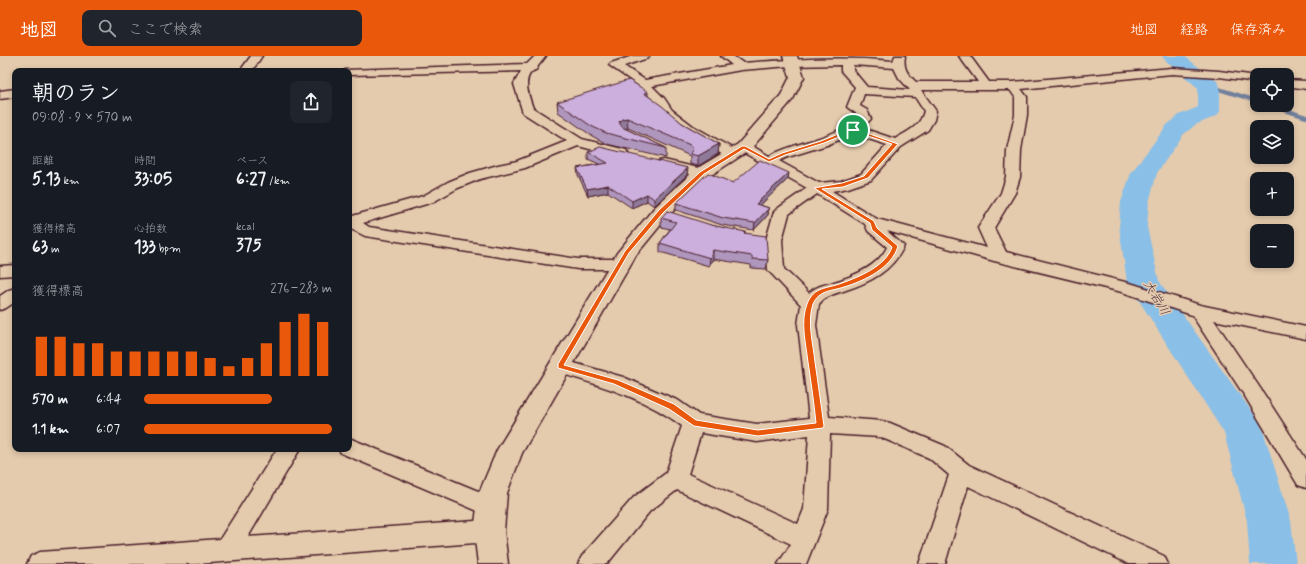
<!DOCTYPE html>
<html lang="ja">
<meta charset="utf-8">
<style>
body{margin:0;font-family:Mynerve,"Klee One",sans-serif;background:#20242c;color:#f1f3f6;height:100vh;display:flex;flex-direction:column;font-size:15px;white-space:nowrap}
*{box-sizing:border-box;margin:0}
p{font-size:13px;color:#9ea1a6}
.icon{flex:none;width:22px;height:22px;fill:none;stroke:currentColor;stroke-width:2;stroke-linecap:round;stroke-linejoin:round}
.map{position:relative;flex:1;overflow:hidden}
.drawer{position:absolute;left:12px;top:12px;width:340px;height:384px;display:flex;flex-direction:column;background:#171b24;border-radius:8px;box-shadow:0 2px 6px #0003}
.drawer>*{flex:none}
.tools{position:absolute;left:1250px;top:12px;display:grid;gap:8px}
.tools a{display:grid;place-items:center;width:44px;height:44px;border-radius:8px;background:#171b24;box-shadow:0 2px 6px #0003;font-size:20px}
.pin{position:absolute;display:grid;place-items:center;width:34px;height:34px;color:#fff;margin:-17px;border:2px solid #fff;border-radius:50%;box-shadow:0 1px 4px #0007}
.round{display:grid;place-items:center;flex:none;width:42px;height:42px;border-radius:8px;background:#20242c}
.summary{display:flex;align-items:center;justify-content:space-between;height:68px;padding:0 20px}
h1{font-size:22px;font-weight:800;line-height:30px}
.figures{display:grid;grid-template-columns:repeat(3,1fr);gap:6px;height:68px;padding:4px 20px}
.figures div{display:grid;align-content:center}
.figures b{font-size:17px;font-weight:800}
.figures small{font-size:11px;font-weight:400}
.figures p{font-size:11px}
.chart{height:112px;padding:8px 20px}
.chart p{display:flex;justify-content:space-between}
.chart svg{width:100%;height:72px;margin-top:4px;stroke:#ea580c;stroke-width:6}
ul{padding:0 20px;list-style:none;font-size:13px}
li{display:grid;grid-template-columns:64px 48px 1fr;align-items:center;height:30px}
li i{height:10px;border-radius:5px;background:#ea580c}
header{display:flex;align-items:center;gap:24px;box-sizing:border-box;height:56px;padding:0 20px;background:#ea580c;color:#fff}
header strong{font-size:19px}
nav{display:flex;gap:22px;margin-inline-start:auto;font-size:14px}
.search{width:280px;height:36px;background:#20242c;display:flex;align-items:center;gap:10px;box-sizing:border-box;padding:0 14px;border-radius:8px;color:#9ea1a6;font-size:15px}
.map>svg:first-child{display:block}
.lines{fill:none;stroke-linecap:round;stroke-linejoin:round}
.stream{stroke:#707f9c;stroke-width:4}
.river{fill:#8abfe7;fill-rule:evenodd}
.street-casing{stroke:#4a1f2b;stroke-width:3}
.secondary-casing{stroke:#4a1f2b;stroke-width:3}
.street{fill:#e5cbad;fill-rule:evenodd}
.secondary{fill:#e5cbad;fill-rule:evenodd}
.wall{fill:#af96bd;stroke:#4a1f2b}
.shaded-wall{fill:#8f7a9a;stroke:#4a1f2b}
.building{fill:#ccafdc;stroke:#4a1f2b}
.route{fill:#ea580c;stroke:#fff;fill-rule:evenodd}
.labels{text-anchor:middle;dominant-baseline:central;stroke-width:3;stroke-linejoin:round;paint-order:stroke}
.water-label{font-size:13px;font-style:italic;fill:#543747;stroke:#e5cbad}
</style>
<header>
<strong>地図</strong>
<div class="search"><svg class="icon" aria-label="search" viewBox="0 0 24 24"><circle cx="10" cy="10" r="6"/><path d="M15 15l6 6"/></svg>ここで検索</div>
<nav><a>地図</a><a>経路</a><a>保存済み</a></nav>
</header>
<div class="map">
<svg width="1306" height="508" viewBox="0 0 1306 508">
<rect width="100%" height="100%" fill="#e5cbad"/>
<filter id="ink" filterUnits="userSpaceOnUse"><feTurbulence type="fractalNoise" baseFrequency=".025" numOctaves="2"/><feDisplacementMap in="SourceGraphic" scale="8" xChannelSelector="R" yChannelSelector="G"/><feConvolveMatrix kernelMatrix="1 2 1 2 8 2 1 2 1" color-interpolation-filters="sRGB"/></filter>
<g filter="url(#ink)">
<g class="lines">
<g class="stream">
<polyline points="1209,30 1257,45"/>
<polyline points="1270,49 1306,61"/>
</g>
<polygon class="river" points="1162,0 1184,0 1217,25 1220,30 1220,55 1217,60 1195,69 1183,79 1157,117 1149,146 1147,171 1159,225 1257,363 1263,374 1291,465 1296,508 1250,508 1247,465 1224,377 1127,226 1119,171 1121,146 1131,117 1167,69 1179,59 1198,51 1198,32 1165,4"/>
<g class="street-casing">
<g id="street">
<polygon points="251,0 262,0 252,15 240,15"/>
<path d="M535 0H546L538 10 537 13C520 19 529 41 533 52L582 83 626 94 628 97 626 100 621 101 578 90 525 112 480 123 458 132 433 146 363 167 369 171 578 203H620L626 204 628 208 626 212 620 213H578L365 180 349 172V161L423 140 448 126 470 117 498 109 517 105 567 85 523 57 514 28 521 15 349 19V15H344L345 14 527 8Z"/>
<path d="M633 0H649L648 2 624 10 645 24 732 9 721 0H733L743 7C793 3 843 0 893 5L895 0H905C903 12 907 18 916 26H978L959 0H970L989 26H1013L1172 12 1219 15 1257 20V26L1219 21 1172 18 1021 33 1027 41V59L1021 94 1020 121 1015 137 994 172 1006 196 1133 228 1200 249 1306 271V283L1214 264 1260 332 1306 403V432L1298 429 1246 342 1192 259 1122 236 994 205 887 175 904 190C893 214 871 226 846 234 835 238 826 239 819 248L816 269 829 361 882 365 890 367 945 390 969 409 1164 500 1168 508H1129L968 430 945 508H919L949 419 929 402 880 381 830 378 828 453 806 508H778L791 488 677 434 650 455 607 508H578L582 500 634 441 666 417 682 370C644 341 598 329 553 315L550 310 553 305 560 303 623 321 679 345 699 359 757 368 809 362 798 269 801 249 768 214 766 184 774 156 777 153 807 132 739 94 737 91 739 88H749L769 100C798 85 833 83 859 62L857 58 847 51 855 31 841 15V9L789 10 741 14 652 30 664 42 672 54 693 70 737 95 739 98 737 101H727L683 76 663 59 655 47 639 30 609 9 611 7ZM853 9 894 12 899 22 910 34 867 31 853 14ZM921 34H1010L1015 41V59L1007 94 1006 121 1001 137 978 172 987 192 877 163 832 135 848 132 871 124 901 91 928 74 934 64 936 55ZM864 38 915 41 924 55C920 71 908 75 895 83L862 72 871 63 867 54 860 50ZM853 78 887 89 861 118 841 125 819 127 779 105 788 101 827 89ZM817 138 865 168 868 175 887 191C878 211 852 221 831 227 823 229 815 231 809 237L784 213 782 184 789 158ZM701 377 757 386 809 379 804 453 798 468 688 418Z"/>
<polygon points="1287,24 1306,25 1306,33 1287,30"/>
<polygon points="15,33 15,41 0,43 0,35"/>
<polygon points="664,104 707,114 709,117 707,120 702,121 659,111 657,108 659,105"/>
<polygon points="15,209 15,219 0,220 0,210"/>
<polygon points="15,232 15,246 6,252 0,254 0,240 9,234"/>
<polygon points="349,382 500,444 504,451 500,458 492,461 341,397 339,393 349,393"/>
<polygon points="277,393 300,393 248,481 489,464 498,467 501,475 498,483 489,486 196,508 27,508 31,500 40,496 220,483"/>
</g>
</g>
<g class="secondary-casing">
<polygon id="secondary" points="783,0 797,0 804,21 793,43 750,94 708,121 668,160 636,199 522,397 507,437 504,475 508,508 478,508 474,475 479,437 497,394 617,197 654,152 696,113 738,88 781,39 790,21"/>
</g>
<use href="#street" class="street"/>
<use href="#secondary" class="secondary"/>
</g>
<g class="wall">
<polygon points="648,40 682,67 719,88 718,98 698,110 690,108 690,100 628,72 624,72 666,92 666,102 607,88 592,80 558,56 557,46"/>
<polygon points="588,96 687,119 654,150 647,145 632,152 608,136 588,140 578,119 577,112 599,108 588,103"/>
<polygon points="788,123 760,149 769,152 768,159 754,174 722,169 676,154 676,147 733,127"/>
<polygon points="661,162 711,169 745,178 768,204 766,213 751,212 751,209 713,203 709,210 660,196 660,187 670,173 661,171"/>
</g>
<g class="shaded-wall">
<polygon points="648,36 648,45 644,37"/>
<polygon points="627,62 628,72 623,73 619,66 622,63"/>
<polygon points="719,88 718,98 698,110 698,100"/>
<polygon points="688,112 687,119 654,150 654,143"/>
<polygon points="789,117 788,123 755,154 756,148"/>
<polygon points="608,129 608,136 588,140 587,133"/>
<polygon points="647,138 647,145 632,152 632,145"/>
<polygon points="769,152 768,159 754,174 755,167"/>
<polygon points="713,194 713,203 709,210 710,202"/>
</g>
<g class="building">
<polygon points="629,24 648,36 644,37 662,50 682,67 719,88 698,100 690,98 693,93 690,89 627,62 622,63 619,66 622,71 666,92 606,77 591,70 557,46"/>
<polygon points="600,91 688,112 654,143 647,138 632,145 608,129 587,133 577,112 608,107 588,96"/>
<polygon points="760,104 789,117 756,148 769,152 755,167 723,162 676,147 708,117 733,127"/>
<polygon points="667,155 711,169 746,176 744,177 766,180 768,204 752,203 752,200 713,194 710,202 660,187 676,166 661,162"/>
</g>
</g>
<path class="route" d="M853 72 898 88 868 122 843 131 822 133 874 165 877 172 898 190C892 212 864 225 844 231 832 235 819 234 813 248 807 266 813 287 815 306 818 327 821 348 824 370L823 372 758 380 694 370 669 353 614 328 558 312V308L625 195 659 154 700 116 742 90H745L769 103 782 97 821 85ZM853 75 892 88 864 120 842 127 814 132 870 167 872 174 892 191C886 210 859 221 842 227 827 233 814 230 807 248 800 266 806 288 808 306 811 326 814 347 816 367L758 374 696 364 674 348 618 324 564 309 629 197 663 157 704 118 744 93 769 106 785 99 824 87Z"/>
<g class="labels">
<g class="water-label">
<text transform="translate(1156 242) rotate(59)">大岩川</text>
</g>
</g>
</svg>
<div class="tools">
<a><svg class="icon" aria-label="locate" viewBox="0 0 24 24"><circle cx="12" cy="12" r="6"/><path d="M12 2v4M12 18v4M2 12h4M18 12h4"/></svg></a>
<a><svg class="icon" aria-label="layers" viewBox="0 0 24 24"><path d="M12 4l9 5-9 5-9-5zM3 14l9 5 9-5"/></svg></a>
<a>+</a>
<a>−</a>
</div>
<div class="pin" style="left:853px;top:74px;background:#1e9e55"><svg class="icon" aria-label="arrive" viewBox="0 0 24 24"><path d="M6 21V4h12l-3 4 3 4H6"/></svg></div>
<section class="drawer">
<div class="summary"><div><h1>朝のラン</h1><p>09:08 · 9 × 570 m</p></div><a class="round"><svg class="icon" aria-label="share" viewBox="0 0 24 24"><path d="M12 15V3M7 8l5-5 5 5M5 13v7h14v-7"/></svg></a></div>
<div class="figures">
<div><p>距離</p><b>5.13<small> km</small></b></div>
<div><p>時間</p><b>33:05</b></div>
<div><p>ペース</p><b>6:27<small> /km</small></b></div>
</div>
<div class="figures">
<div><p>獲得標高</p><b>63<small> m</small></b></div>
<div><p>心拍数</p><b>133<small> bpm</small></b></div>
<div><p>kcal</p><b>375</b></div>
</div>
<div class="chart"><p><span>獲得標高</span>276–283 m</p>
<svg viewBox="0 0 160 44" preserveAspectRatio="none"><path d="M5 44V20M15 44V20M25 44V24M35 44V24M45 44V29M55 44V29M65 44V29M75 44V29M85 44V29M95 44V33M105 44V38M115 44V33M125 44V24M135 44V11M145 44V6M155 44V11"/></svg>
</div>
<ul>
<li><b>570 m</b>6:44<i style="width:68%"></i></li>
<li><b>1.1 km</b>6:07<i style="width:100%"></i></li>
</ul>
</section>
</div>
